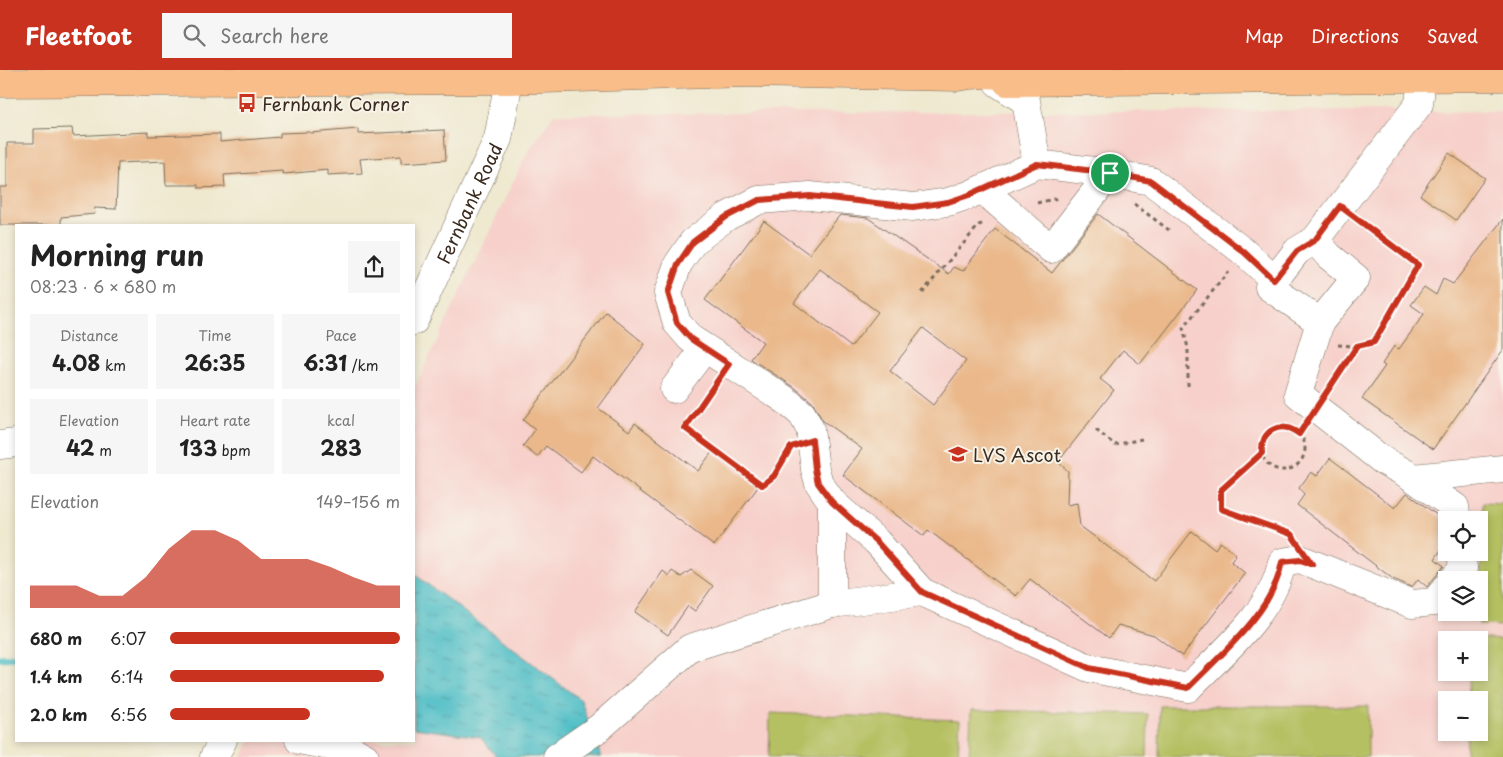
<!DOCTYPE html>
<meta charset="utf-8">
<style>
body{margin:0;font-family:"Playpen Sans",sans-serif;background:#f6f6f6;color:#222;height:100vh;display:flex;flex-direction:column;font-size:19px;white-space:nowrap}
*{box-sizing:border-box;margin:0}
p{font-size:16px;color:#767676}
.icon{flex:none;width:28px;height:28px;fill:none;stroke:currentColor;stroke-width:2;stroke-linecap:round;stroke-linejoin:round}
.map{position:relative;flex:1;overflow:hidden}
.drawer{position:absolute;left:15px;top:154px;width:400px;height:518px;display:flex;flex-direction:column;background:#fff;border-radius:0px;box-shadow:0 2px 8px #0003}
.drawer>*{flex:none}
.fabs{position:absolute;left:1438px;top:441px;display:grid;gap:10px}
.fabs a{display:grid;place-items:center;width:50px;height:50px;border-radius:0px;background:#fff;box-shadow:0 2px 8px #0003;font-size:25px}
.pin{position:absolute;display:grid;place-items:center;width:42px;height:42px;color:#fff;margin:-21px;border:2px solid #fff;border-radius:50%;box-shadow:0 1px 5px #0007}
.round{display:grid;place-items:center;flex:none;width:52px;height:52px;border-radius:0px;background:#f6f6f6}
.head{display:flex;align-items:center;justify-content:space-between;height:85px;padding:0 15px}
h1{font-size:28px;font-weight:700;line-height:38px}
.stats{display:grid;grid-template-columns:repeat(3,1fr);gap:8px;height:85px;padding:5px 15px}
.stats div{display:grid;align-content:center;border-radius:0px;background:#f6f6f6;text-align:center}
.stats b{font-size:21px;font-weight:700}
.stats small{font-size:14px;font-weight:400}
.stats p{font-size:14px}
.chart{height:140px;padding:10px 15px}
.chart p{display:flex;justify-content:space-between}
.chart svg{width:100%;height:90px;margin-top:5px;fill:#c8321e;opacity:.7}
ul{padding:0 15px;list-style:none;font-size:16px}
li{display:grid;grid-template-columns:80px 60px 1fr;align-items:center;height:38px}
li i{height:12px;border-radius:6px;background:#c8321e}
header{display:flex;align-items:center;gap:30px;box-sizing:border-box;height:70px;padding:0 25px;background:#c8321e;color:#fff}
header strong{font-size:24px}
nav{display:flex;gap:28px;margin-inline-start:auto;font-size:18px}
.search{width:350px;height:45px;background:#f6f6f6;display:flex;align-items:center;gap:12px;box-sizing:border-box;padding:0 18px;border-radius:0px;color:#767676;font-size:19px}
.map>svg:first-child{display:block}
.built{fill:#f7d0cb;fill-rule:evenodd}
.garden{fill:#b5c062;stroke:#787540}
.water{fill:url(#water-ripples);stroke:#467472}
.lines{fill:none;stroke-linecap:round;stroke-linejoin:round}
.stream{stroke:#51bfc7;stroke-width:7}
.building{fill:#eab88a;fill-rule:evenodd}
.minor-casing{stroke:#7a6d5c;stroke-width:29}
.major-casing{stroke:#7a6d5c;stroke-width:29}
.path{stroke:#7a6d5c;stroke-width:3;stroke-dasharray:4 4;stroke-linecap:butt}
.minor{stroke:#fff;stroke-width:28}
.major{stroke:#f8bd89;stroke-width:28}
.route-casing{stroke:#fff;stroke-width:10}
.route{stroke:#c8321e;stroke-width:6}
.labels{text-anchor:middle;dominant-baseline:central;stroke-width:4;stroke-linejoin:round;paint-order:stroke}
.poi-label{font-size:18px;fill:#3b2a1e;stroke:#f7f3e8;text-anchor:start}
.street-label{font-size:18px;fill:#3b2a1e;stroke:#f7f3e8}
</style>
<header>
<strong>Fleetfoot</strong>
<div class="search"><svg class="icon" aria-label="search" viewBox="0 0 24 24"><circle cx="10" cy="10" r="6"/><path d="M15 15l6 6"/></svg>Search here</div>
<nav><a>Map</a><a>Directions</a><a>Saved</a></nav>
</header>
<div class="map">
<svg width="1503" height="687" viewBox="0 0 1503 687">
<defs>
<pattern id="water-ripples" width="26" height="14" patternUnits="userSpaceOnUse" patternTransform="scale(1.25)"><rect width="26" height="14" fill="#51bfc7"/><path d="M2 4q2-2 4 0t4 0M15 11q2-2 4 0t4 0" fill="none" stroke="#449ba1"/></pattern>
</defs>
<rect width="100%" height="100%" fill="#f7f3e8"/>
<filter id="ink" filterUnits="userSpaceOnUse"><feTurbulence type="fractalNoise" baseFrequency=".02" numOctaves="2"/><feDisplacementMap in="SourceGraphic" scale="10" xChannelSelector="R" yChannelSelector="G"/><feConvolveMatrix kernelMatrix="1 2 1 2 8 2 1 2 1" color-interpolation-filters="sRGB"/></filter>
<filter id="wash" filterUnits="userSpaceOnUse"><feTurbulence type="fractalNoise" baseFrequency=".0096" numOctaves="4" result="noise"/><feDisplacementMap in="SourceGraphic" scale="20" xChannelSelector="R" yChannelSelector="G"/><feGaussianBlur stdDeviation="1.12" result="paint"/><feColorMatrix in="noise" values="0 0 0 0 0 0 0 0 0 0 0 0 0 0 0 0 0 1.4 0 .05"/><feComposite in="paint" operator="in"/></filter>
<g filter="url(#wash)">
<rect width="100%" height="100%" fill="#efe9d0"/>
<path class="built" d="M1387 40 1427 42 1503 41V687H242L251 670H414V319L526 85 554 44ZM1446 450H1479V482H1446ZM1446 510H1479V542H1446ZM1446 570H1479V602H1446ZM1446 630H1479V662H1446Z"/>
<g class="garden">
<polygon points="1483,433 1503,434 1503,556 1479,555"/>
<polygon points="1471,568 1503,570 1503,687 1466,687 1467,663 1479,662 1479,630 1468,630 1470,603 1479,602 1479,570"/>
<polygon points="1160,636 1368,636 1368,687 1159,687"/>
<polygon points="971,640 1148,644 1147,687 969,687"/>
<polygon points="770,643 960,650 958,687 769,687"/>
</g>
<polygon class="water" points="414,504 581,630 601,687 497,687 480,667 414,658"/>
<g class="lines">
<polyline class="stream" points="0,588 16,587"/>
</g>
<g id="blocks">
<g class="building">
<polygon points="72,58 73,66 148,62 148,66 220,64 220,72 280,67 280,63 309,62 310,63 358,59 358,64 444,60 446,90 401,93 401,86 360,89 362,103 328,105 328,100 283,104 282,101 224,105 225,117 198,118 198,115 166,115 165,91 118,93 116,139 94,138 95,144 61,147 61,155 0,155 0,117 7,117 7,73 34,73 34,59"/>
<polygon points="1449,83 1485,108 1456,150 1420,125"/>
<path d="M1098 144 1197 220 1140 294 1123 280 1100 309 1114 320 1058 392 1068 401 1067 435 1077 433 1080 456 1154 511 1192 461 1215 479 1220 472 1236 484 1231 492 1245 503 1182 586 1154 565 1118 555 1109 568 1030 509 1016 526 928 460 924 466 843 405 862 379 823 351 812 332 794 317 751 289 763 272 705 230 764 151 809 184 840 145 868 148 949 204 954 197 963 201 995 159 1052 203ZM820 199 878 242 851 277 794 233ZM923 258 966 291 933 335 890 301Z"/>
<polygon points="1503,149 1503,280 1433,379 1362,329 1385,296 1382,294 1394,276 1399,279 1424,244 1411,235 1424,217 1436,225 1443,209 1453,214"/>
<polygon points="606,242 645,274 598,338 629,361 635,353 698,401 712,382 758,417 714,476 593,386 581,402 546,376 537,387 523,376 535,360 523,350"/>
<polygon points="1330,388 1395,438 1407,423 1441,448 1446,461 1446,472 1435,489 1444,496 1427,517 1418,509 1412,517 1393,509 1297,435 1304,425 1299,418 1311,402 1317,406"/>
<polygon points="691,500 713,516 695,541 688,536 668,565 635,542 663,501 669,506 672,501 681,507"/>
</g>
</g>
</g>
<g filter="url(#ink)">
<use href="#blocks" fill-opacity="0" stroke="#7a6d5c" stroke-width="1"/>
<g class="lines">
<g class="minor-casing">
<g id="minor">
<polyline points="998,13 1026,31 1037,94 1110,103 1151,111 1244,182 1274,210"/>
<path d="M1037 94 969 125 948 132 913 137 810 126 759 130 726 147 693 172 678 194 668 223 677 253 691 269 784 329 802 344 810 359 815 399 819 413 832 432 877 472 922 522 1089 598 1188 618C1222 583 1273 542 1282 492L1300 489 1412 534 1435 532 1446 518"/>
<polyline points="982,119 1051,179 1110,103"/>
<polyline points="1315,170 1329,186 1356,208 1320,252 1269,217 1297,181 1315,170 1419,34 1422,8"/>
<path id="s1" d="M414 251 498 69 509 10"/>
<polyline points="1320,252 1298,324 1382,390 1409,405 1455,437 1457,450"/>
<polyline points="674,319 705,278"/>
<polyline points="0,375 16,373"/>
<polyline points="1413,408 1503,399"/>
<polyline points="1453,510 1463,498 1461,482"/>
<polyline points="832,534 832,432"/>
<polyline points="299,670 354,681 365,687"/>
<polyline points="214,687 223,670"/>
<polyline points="557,687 599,658 690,578 832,534 922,522"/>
</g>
</g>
<g class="major-casing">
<g id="major">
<polyline points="1007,12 1503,7"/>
<path d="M0 13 509 10 747 3 957 7C981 2 1001 4 1024 10"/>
</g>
</g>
<g class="path">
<polyline points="1037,133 1058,128"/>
<polyline points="1134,134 1169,160"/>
<polyline points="922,223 979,155 984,153"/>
<polyline points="1338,275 1357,276"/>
<polyline points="715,314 685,357 762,415 773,406 787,384"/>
<polyline points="1188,316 1188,278 1183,258 1228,202"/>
<polyline points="1331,318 1357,276 1374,272 1418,195 1360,151"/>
<circle cx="1283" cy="378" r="22"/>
<polyline points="1096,360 1115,375 1142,369"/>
<polyline points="1262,383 1221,420 1221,439 1290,464"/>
</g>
<use href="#minor" class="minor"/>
<use href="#major" class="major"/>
</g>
</g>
<g class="lines" filter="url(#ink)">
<g class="route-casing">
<path id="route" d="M1037 94 1110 103 1151 111 1244 182 1274 210 1297 181 1315 170 1340 136 1418 195 1374 272 1357 276 1299 364C1281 350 1260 360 1262 383L1221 420V439L1291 464 1312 494 1300 490 1282 492C1273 542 1222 583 1188 618L1089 598 922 522 877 472 832 432 818 413 815 399 812 370 791 377 774 406 762 415 685 358 729 294 691 269 677 253 668 223 678 194 693 172 726 147 759 130 810 126 913 137 948 132 969 125Z"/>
</g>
<use href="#route" class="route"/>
</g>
<defs>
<g id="bus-bare" transform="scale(1.5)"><path d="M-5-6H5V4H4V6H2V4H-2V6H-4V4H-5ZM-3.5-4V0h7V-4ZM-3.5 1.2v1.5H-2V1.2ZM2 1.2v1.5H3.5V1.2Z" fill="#c8321e" stroke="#f7f3e8" stroke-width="2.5" paint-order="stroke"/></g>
<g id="school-bare" transform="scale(1.5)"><path d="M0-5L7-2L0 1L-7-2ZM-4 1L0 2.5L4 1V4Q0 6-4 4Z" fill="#c8321e" stroke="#f7f3e8" stroke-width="2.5" paint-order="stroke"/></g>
</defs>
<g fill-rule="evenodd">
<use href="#bus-bare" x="247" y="33"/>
<use href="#school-bare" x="958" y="384"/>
</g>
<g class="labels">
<g class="poi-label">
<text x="262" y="33">Fernbank Corner</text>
<text x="973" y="384">LVS Ascot</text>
</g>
<g class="street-label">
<text stroke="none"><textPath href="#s1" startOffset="130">Fernbank Road</textPath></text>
</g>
</g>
</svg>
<div class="fabs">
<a><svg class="icon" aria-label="locate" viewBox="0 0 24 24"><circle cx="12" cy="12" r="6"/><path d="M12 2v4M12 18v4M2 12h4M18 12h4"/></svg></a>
<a><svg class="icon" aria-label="layers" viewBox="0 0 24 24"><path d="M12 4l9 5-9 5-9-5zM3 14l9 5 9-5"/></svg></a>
<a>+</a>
<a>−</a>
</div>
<div class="pin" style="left:1110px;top:103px;background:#1e9e55"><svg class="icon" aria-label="arrive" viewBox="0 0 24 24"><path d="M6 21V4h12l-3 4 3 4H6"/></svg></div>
<section class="drawer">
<div class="head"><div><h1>Morning run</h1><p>08:23 · 6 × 680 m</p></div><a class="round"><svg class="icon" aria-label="share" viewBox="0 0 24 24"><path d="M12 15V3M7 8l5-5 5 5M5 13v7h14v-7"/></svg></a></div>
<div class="stats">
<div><p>Distance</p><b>4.08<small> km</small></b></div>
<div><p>Time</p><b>26:35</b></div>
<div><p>Pace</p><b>6:31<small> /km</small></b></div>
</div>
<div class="stats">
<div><p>Elevation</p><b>42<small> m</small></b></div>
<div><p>Heart rate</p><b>133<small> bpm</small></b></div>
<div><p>kcal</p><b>283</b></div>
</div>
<div class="chart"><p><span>Elevation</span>149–156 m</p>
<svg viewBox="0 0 160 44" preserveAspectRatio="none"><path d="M0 44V33L10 33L20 33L30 38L40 38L50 29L60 15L70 6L80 6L90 11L100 20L110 20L120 20L130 24L140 29L150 33L160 33V44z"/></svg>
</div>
<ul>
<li><b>680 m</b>6:07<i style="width:100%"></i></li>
<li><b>1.4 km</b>6:14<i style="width:93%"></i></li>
<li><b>2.0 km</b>6:56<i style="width:61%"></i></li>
</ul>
</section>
</div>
